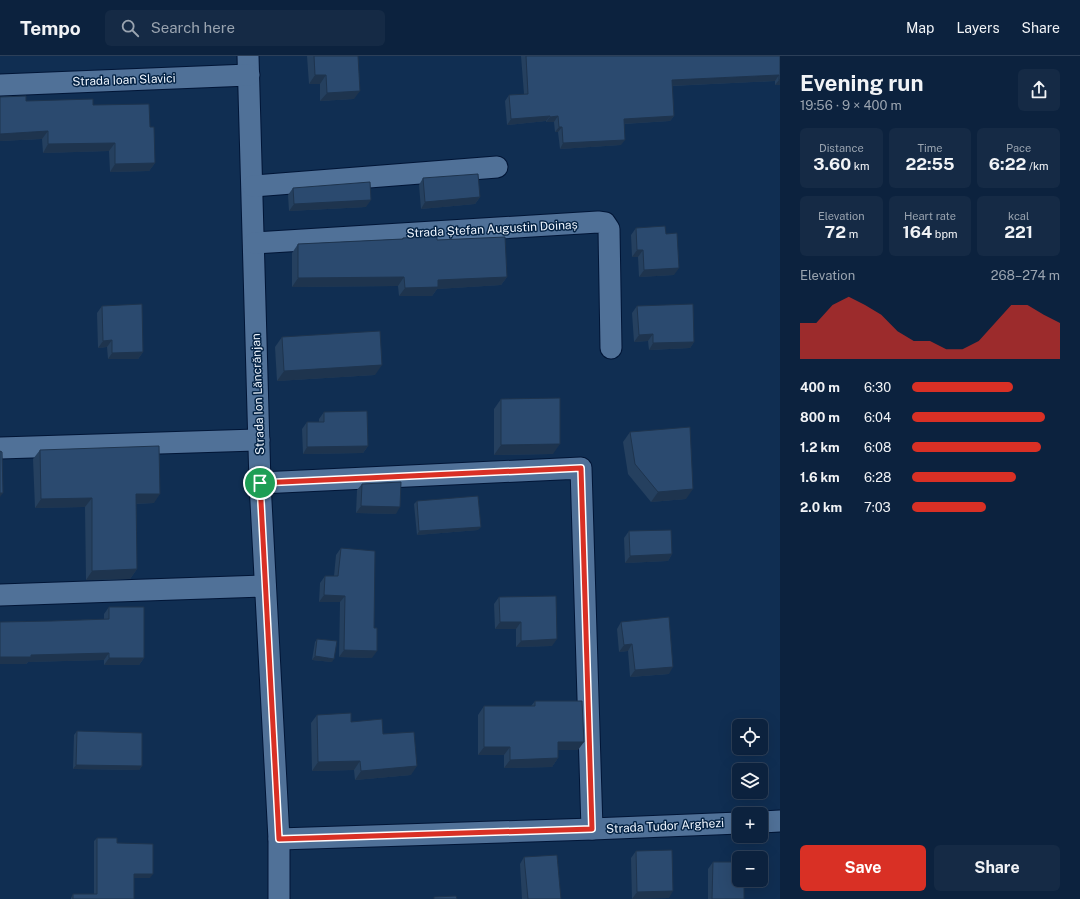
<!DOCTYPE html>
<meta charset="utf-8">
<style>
body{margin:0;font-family:"Public Sans",sans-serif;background:#152a45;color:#f1f3f6;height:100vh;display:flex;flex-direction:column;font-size:15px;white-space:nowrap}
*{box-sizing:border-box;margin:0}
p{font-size:13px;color:#9aa4b0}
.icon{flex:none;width:22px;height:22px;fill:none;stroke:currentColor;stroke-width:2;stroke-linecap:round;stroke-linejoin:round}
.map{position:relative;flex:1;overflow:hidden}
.sheet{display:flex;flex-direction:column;background:#0c223e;width:300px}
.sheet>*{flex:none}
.buttons{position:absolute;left:732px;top:663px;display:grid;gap:8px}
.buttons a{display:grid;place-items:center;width:36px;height:36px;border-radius:6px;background:#0c223e;box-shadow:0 4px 16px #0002,0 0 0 1px #2c3f58;font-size:20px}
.pin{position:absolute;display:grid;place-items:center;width:34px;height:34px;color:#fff;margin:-17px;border:2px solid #fff;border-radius:50%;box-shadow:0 1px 4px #0007}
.round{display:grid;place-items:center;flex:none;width:42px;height:42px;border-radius:6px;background:#152a45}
.head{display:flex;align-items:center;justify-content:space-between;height:68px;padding:0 20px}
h1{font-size:22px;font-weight:700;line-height:30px}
.metrics{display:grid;grid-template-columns:repeat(3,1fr);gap:6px;height:68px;padding:4px 20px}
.metrics div{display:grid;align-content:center;border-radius:6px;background:#152a45;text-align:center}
.metrics b{font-size:17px;font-weight:700}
.metrics small{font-size:11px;font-weight:400}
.metrics p{font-size:11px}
.chart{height:112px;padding:8px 20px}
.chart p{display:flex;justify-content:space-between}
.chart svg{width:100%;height:72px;margin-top:4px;fill:#d93025;opacity:.7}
.action{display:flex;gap:8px;margin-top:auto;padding:8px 20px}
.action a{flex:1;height:46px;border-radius:6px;background:#d93025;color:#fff;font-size:16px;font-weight:700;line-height:46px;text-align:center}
.action a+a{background:#152a45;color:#f1f3f6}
ul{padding:0 20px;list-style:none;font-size:13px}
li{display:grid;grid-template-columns:64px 48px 1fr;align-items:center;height:30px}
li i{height:10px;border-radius:5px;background:#d93025}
header{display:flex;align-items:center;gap:24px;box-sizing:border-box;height:56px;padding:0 20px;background:#0c223e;border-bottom:1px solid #2c3f58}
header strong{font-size:19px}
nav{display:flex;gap:22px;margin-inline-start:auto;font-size:14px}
.search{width:280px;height:36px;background:#152a45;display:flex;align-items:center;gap:10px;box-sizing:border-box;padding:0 14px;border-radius:6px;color:#9aa4b0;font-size:15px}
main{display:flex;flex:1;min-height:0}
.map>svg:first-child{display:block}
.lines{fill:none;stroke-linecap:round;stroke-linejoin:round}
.street-casing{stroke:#001536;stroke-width:23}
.street{stroke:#507198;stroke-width:21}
.wall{fill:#25405f}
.shaded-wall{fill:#1e344e}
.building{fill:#2b4a6f;stroke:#1e344e}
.route-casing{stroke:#fff;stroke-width:8}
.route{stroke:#d93025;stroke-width:5}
.labels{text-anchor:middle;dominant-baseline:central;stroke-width:3;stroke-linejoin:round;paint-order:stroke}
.street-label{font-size:12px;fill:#eef5fe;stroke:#052446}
</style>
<header>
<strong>Tempo</strong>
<div class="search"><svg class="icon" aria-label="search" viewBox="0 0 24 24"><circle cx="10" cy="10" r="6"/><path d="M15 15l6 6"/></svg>Search here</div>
<nav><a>Map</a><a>Layers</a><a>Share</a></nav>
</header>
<main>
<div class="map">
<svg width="780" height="843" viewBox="0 0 780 843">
<rect width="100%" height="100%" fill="#102e52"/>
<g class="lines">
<g class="street-casing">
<g id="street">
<polyline points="248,0 260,427 279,783 279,843"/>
<polyline points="0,29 249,19"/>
<polyline points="253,130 497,111"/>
<polyline points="254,187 598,166 605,167 609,173 611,292"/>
<polyline points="0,392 259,384"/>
<polyline points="260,427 581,412 592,773"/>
<polyline points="0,539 265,530"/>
<polyline points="761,766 780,765"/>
<polyline points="279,783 592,773 739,767"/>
</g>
</g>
<use href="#street" class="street"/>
</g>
<g class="wall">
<polygon points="307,0 358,0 354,43 320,45 320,28 309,28"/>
<polygon points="521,0 780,0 780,29 775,29 775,25 672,30 674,60 670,65 624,68 621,89 560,93 558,76 555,76 554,66 546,66 546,65 507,69 505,45 509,39 524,38"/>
<polygon points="0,41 26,45 93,49 150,71 155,107 149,115 110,116 109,95 43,97 42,83 0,85"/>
<polygon points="423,122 480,141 475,148 421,153 419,129"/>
<polygon points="293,132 366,151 289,155 288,139"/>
<polygon points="636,172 666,178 674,219 639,221 638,201 632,201 631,179"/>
<polygon points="403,182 437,184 507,221 501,229 437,233 432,240 399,240 398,230 292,231 292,197 298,188 402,183"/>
<polygon points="102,250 143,296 138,303 108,303 107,291 98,292 97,257"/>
<polygon points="637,250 694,286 690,292 649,294 648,285 634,286 632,257"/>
<polygon points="282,281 375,319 277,325 275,291"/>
<polygon points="501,343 553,398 494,399 494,353"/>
<polygon points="324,356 368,390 363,397 303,398 302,373 307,366 319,366 319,363"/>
<polygon points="630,376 686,443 651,446 628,418 623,386"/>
<polygon points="40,394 154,447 136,448 137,513 130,523 86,524 85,451 35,452 33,403"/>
<polygon points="362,428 396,458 356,457 357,434"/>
<polygon points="417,445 478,474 417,479 414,448"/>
<polygon points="629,475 672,498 668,505 625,507 624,482"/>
<polygon points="341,492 372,602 339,601 340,546 319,546 320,527 325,520 334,520 336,499"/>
<polygon points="499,541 552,590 516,591 516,573 495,573 494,548"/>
<polygon points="109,551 144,602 139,609 104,609 104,604 28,606 26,608 0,608 0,566 52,565 104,563 104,558"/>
<polygon points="621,566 669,618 630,621 628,595 619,596 617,573"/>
<polygon points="317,583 332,606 312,604 315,586"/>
<polygon points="535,645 578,694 558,694 558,702 552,711 504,712 504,699 478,699 478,659 484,650 531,650"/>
<polygon points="317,659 351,666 383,678 411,719 355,724 354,714 312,715 311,667"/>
<polygon points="77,675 142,710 139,714 73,713 74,679"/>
<polygon points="97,782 117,787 150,822 134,822 134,843 71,843 71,842 73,838 94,838 94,785"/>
<polygon points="636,795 669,842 632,843 631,802"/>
<polygon points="524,801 561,843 522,843 520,808"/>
<polygon points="713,806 744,843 708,843 708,813"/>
</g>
<g class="shaded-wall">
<polygon points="315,19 326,19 320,28 309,28"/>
<polygon points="779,19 775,25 668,30 672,24"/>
<polygon points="780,23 780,29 775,29 779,24"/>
<polygon points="360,35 354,43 320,45 327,37"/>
<polygon points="550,60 546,65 507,69 511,63"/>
<polygon points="558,60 554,66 546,66 550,61"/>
<polygon points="674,60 670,65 620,68 624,63"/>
<polygon points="559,71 562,71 558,76 555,76"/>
<polygon points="48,75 42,83 0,85 0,78"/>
<polygon points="625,84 621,89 560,93 563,87"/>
<polygon points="115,87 109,95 43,97 48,88"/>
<polygon points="155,107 149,115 110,116 115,108"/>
<polygon points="480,141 475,148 421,153 425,146"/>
<polygon points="371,144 366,151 289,155 294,148"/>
<polygon points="637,194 643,194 638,201 632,201"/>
<polygon points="679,212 674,219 639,221 644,214"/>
<polygon points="404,221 398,230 292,231 298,222"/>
<polygon points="507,221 501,229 437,233 432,240 399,240 405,232 438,224"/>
<polygon points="653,278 648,285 634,286 639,279"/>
<polygon points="112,284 107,291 98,292 103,285"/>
<polygon points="694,286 690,292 649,294 653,287"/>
<polygon points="143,296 138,303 108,303 112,297"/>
<polygon points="382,309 375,319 277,325 284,315"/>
<polygon points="560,388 553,398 494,399 501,389"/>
<polygon points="368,390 363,397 303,398 307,391"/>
<polygon points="693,433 686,443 651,446 658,436"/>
<polygon points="0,437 3,437 0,441"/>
<polygon points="136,438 160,438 154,447 130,448"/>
<polygon points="92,442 85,451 35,452 41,443"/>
<polygon points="361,450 400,451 396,458 356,457"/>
<polygon points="481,471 478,474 417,479 419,475"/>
<polygon points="672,498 668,505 625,507 630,500"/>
<polygon points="137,513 130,523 86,524 92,515"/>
<polygon points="324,539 345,540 340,546 319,546"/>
<polygon points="500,566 521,566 516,573 495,573"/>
<polygon points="557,583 552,590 516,591 521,585"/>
<polygon points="632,588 628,595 619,596 624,589"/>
<polygon points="344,594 377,595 372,602 339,601"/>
<polygon points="109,597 104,604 28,606 26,608 0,608 0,601 31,599"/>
<polygon points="315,600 334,603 332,606 312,604"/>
<polygon points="109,602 144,602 139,609 104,609"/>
<polygon points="673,611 669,618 630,621 635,614"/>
<polygon points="558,686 584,686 578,694 552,694"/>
<polygon points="484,691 510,691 504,699 478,699"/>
<polygon points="558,702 552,711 504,712 510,704"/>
<polygon points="360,705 354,714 312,715 318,706"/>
<polygon points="76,709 142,710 139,714 73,713"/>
<polygon points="417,710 411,719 355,724 361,715"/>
<polygon points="134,818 153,818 150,822 132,822"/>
<polygon points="673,835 669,842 632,843 637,836"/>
</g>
<g class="building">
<polygon points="314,0 358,0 360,35 327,37 326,19 315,19"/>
<polygon points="526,0 780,0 780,23 779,24 779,19 672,24 674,60 624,63 625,84 563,87 562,71 559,71 558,60 550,61 550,60 511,63 509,39 528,38"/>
<polygon points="26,40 26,45 93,43 93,49 149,48 150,71 154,71 155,107 115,108 115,87 48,88 48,75 0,78 0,41"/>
<polygon points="478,118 480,141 425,146 423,122"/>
<polygon points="370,126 371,144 294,148 293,132"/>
<polygon points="665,170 666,178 677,177 679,212 644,214 643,194 637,194 636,172"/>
<polygon points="435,180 437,180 437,184 505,181 507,221 438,224 438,231 405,232 404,221 298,222 298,188 403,183 403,182"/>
<polygon points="142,248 143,296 112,297 112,284 103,285 102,250"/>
<polygon points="693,248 694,286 653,287 653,278 639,279 637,250"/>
<polygon points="380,275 382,309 284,315 282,281"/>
<polygon points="560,342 560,388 501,389 501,343"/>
<polygon points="367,355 368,390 307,391 307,366 324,366 324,356"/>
<polygon points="690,371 693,433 658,436 635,408 630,376"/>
<polygon points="159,390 160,438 136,438 137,513 92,515 92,442 41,443 40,394"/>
<polygon points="0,395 2,396 3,437 0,437"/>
<polygon points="401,426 400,451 361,450 362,428"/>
<polygon points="478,440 481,471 419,475 417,445"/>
<polygon points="671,474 672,498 630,500 629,475"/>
<polygon points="341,492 375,495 374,572 377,572 377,595 344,594 345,540 324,539 325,520 338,520"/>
<polygon points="556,540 557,583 521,585 521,566 500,566 499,541"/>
<polygon points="109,551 144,551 144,602 109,602 109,597 31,599 31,601 0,601 0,566 52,565 109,563"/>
<polygon points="669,561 673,611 635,614 632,588 624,589 621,566"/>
<polygon points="317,583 337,585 334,603 315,600"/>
<polygon points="535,645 582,645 584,686 558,686 558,702 510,704 510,691 484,691 484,650 535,650"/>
<polygon points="351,657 351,666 382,663 383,678 414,676 417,710 361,715 360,705 318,706 317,659"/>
<polygon points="77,675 142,677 142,710 76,709"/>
<polygon points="97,782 117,782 117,787 153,788 153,818 134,818 134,843 73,843 73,838 97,838"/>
<polygon points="672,794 673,835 637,836 636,795"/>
<polygon points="557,799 561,843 528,843 524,801"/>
<polygon points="713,806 739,806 739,824 744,824 744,843 712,843"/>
<polygon points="456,840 457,843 434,843 434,841"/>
</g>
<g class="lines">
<g class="route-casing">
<polygon id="route" points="581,412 592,773 279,783 260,427"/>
</g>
<use href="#route" class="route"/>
</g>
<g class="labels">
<g class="street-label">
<text transform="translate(124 24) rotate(-2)">Strada Ioan Slavici</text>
<text transform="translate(492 173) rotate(-3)">Strada Ștefan Augustin Doinaș</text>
<text transform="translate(258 338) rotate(-92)">Strada Ion Lăncrănjan</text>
<text transform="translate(665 770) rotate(-3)">Strada Tudor Arghezi</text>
</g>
</g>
</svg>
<div class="buttons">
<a><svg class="icon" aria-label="locate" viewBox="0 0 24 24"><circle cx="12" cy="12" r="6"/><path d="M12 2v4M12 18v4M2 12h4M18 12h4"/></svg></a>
<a><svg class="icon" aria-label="layers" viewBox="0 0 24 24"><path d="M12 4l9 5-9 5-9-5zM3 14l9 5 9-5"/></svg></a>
<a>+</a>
<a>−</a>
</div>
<div class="pin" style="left:260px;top:427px;background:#1e9e55"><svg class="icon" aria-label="arrive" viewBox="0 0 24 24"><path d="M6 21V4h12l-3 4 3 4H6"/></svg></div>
</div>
<section class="sheet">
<div class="head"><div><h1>Evening run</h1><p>19:56 · 9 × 400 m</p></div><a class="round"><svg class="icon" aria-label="share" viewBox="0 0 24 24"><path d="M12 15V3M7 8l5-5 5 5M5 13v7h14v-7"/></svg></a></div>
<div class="metrics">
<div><p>Distance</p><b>3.60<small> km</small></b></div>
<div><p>Time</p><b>22:55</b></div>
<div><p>Pace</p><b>6:22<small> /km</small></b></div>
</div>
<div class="metrics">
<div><p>Elevation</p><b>72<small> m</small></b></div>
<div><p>Heart rate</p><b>164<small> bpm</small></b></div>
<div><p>kcal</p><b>221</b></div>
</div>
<div class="chart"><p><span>Elevation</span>268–274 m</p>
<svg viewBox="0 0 160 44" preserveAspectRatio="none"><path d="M0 44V22L10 22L20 11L30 6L40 11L50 17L60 27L70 33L80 33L90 38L100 38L110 33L120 22L130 11L140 11L150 17L160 22V44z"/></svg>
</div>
<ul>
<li><b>400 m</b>6:30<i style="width:68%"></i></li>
<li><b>800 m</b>6:04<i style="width:90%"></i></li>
<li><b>1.2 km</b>6:08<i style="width:87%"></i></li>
<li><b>1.6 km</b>6:28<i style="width:70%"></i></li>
<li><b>2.0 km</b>7:03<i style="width:50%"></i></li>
</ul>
<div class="action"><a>Save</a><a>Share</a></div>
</section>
</main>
